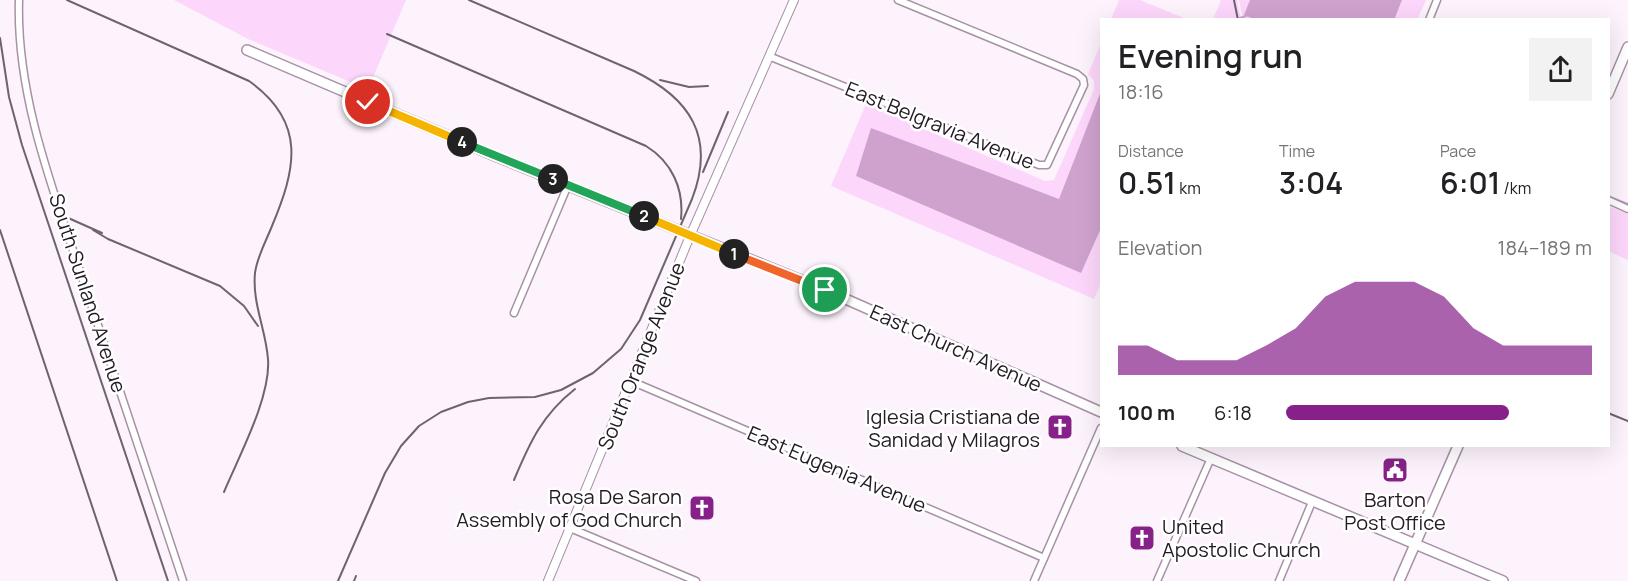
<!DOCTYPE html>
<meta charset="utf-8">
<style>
body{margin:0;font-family:Manrope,sans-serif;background:#f2f2f2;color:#202124;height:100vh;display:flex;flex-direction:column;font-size:22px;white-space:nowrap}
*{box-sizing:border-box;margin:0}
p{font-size:20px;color:#757577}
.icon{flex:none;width:33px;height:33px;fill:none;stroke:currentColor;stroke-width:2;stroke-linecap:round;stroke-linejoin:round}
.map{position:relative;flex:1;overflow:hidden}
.panel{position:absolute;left:1100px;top:18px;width:510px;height:429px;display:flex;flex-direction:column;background:#fff;border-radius:0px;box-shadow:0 6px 24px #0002}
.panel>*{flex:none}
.pin{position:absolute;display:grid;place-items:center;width:51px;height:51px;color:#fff;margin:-26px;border:3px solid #fff;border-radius:50%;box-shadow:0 2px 6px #0007}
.km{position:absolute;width:30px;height:30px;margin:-15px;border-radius:50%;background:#222;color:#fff;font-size:16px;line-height:30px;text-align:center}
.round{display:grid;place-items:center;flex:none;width:63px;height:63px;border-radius:0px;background:#f2f2f2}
.headline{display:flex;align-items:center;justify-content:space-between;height:102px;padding:0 18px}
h1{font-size:33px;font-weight:600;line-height:45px}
.figures{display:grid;grid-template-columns:repeat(3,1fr);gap:9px;height:102px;padding:6px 18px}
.figures div{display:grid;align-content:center}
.figures b{font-size:30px;font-weight:600}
.figures small{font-size:16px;font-weight:400}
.figures p{font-size:16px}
.chart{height:168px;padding:12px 18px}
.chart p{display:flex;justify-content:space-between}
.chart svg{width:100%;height:108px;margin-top:6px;fill:#872189;opacity:.7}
ul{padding:0 18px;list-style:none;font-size:20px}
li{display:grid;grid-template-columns:96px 72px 1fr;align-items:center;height:45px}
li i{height:15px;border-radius:8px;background:#872189}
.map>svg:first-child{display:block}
.green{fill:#fdd7fb}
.water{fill:#cfa2ce}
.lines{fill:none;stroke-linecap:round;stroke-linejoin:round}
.stream{stroke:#cfa2ce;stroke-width:2}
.minor-casing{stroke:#a891a7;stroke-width:9}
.tertiary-casing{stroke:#a891a7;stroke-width:10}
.secondary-casing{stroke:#a891a7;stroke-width:12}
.minor{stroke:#fff;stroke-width:6}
.tertiary{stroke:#fff;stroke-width:8}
.secondary{stroke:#fff;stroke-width:9}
.rail{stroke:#6d646d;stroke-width:2}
.split-1-casing{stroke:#fff;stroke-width:12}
.split-2-casing{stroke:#fff;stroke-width:12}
.split-3-casing{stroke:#fff;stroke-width:12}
.split-4-casing{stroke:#fff;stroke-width:12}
.split-5-casing{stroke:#fff;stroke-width:12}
.split-1{stroke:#f0652b;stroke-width:8}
.split-2{stroke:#f5b400;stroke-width:8}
.split-3{stroke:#22a559;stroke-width:8}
.split-4{stroke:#22a559;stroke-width:8}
.split-5{stroke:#f5b400;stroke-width:8}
.labels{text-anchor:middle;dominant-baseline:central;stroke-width:5;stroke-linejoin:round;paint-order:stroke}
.street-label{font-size:20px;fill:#231a23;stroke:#fff}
.poi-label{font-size:20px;fill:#231a23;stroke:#fff;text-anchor:end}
</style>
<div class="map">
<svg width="1628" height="581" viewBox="0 0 1628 581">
<rect width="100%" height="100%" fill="#fdf3fc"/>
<g class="green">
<polygon points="174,0 406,0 372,80 364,77 360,86 248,39"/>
<polygon points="1119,0 1140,0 1186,19 1111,19"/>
<polygon points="1221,0 1237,0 1241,19 1213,19"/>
<polygon points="1239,0 1426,0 1417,20 1243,19"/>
<polygon points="1101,43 1101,283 1094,299 831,186 866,104 1045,181 1054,180 1094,89 1094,81 1088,74"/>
<polygon points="1608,206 1628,214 1628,260 1608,251"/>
</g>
<g class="water">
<polygon points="1250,0 1402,0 1394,20 1254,19 1244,15"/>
<polygon points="1101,91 1101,228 1081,273 856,176 871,128 1059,199"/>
</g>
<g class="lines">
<g class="stream">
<polyline points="1235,20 1248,15"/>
<polyline points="1608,196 1628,204"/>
</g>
<g class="minor-casing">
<g id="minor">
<path d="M19 0C16 97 54 192 84 283 117 382 150 482 183 581"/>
<polyline points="1429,20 1437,0"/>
<polyline points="771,57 1039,165 1047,165 1084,85 1083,79 1077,74 898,0"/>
<polyline points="1608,200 1628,209"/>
<polyline points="514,313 568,185"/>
<polyline points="631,381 1044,558"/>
<polyline points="570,528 696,581"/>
<polyline points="1034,581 1101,428"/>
<polyline points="1157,581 1211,458"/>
<polyline points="1279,581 1312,502"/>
</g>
</g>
<g class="tertiary-casing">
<polyline id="tertiary" points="548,581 690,236 794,0"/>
</g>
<g class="secondary-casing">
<g id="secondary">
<polyline points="247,50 495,156 823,289 1101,412"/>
<polyline points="1608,94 1628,47"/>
<polyline points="1182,446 1503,581"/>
<polyline points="1399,581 1458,446"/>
</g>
</g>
<use href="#minor" class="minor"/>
<use href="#tertiary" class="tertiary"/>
<use href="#secondary" class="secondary"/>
<g class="rail">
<path d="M67 0 249 81C307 122 296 169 272 226 266 241 257 257 255 273 252 303 266 330 268 359 271 397 239 456 224 492"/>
<polyline points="1234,0 1238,20"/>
<path d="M387 34 646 146C672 162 684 189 681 219"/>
<polyline points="0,38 9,97 22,145 168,581"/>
<polyline points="660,80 689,87 708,86"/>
<polyline points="703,172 728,112"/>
<polyline points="66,217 102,233"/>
<polyline points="0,230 117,581"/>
<polyline points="93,230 108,239 220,286 244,306 258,326"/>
<polyline points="1608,413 1628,421"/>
<path d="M514 480C530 442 542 415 575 389"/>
<path d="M338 581 385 473 401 446 419 426 441 412 468 402 489 398 535 397 561 390 593 373 621 349 640 320 692 199C716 137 690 98 634 71L469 0"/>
<polyline points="354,581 356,576"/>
</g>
</g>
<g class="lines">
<g class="split-1-casing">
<polyline id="split-1" points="734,254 825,290"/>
</g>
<g class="split-2-casing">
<polyline id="split-2" points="644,216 734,254"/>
</g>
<g class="split-3-casing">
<polyline id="split-3" points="553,179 644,216"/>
</g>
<g class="split-4-casing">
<polyline id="split-4" points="462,142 553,179"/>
</g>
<g class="split-5-casing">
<polyline id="split-5" points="368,102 462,142"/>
</g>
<use href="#split-1" class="split-1"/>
<use href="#split-2" class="split-2"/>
<use href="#split-3" class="split-3"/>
<use href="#split-4" class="split-4"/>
<use href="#split-5" class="split-5"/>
</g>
<defs>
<g id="church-square" transform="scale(1.35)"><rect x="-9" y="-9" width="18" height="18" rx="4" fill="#872189" stroke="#fff"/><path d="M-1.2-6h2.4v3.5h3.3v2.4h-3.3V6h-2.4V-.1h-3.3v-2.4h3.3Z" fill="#fff"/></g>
<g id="civic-square" transform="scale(1.35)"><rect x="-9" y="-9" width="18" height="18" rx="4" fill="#872189" stroke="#fff"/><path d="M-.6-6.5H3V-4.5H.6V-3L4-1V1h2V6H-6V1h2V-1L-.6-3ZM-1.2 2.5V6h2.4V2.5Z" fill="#fff"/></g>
</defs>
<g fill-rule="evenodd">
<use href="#church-square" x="1060" y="427"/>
<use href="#civic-square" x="1395" y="470"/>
<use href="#church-square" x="702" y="508"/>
<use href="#church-square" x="1142" y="538"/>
</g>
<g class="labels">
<g class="street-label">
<text transform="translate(940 125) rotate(22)">East Belgravia Avenue</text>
<text transform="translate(88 293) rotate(72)">South Sunland Avenue</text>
<text transform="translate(956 348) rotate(24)">East Church Avenue</text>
<text transform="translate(641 356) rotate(-68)">South Orange Avenue</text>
<text transform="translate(837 469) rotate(23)">East Eugenia Avenue</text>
</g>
<g class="poi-label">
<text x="1040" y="416">Iglesia Cristiana de<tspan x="1040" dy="23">Sanidad y Milagros</tspan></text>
<text x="682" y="496">Rosa De Saron<tspan x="682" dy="23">Assembly of God Church</tspan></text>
<text x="1395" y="499" text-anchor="middle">Barton<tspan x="1395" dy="23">Post Office</tspan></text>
<text x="1162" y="526" text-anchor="start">United<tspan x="1162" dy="23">Apostolic Church</tspan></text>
</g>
</g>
</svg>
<div class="pin" style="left:825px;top:290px;background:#1e9e55"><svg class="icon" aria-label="arrive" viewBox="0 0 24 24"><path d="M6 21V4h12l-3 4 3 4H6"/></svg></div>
<div class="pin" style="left:368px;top:102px;background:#d93025"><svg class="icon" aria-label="check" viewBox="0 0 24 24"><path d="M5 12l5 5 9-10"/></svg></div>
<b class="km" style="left:734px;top:254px">1</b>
<b class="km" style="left:644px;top:216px">2</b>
<b class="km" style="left:553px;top:179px">3</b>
<b class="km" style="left:462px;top:142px">4</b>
<section class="panel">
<div class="headline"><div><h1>Evening run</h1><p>18:16</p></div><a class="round"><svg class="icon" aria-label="share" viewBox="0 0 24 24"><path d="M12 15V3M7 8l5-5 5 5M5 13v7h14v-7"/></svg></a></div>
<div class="figures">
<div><p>Distance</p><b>0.51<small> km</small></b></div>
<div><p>Time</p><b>3:04</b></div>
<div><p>Pace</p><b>6:01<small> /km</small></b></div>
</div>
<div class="chart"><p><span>Elevation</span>184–189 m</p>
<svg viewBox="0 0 160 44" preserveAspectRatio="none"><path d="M0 44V32L10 32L20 38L30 38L40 38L50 32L60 25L70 12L80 6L90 6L100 6L110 12L120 25L130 32L140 32L150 32L160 32V44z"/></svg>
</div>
<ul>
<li><b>100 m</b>6:18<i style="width:73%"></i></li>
</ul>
</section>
</div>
